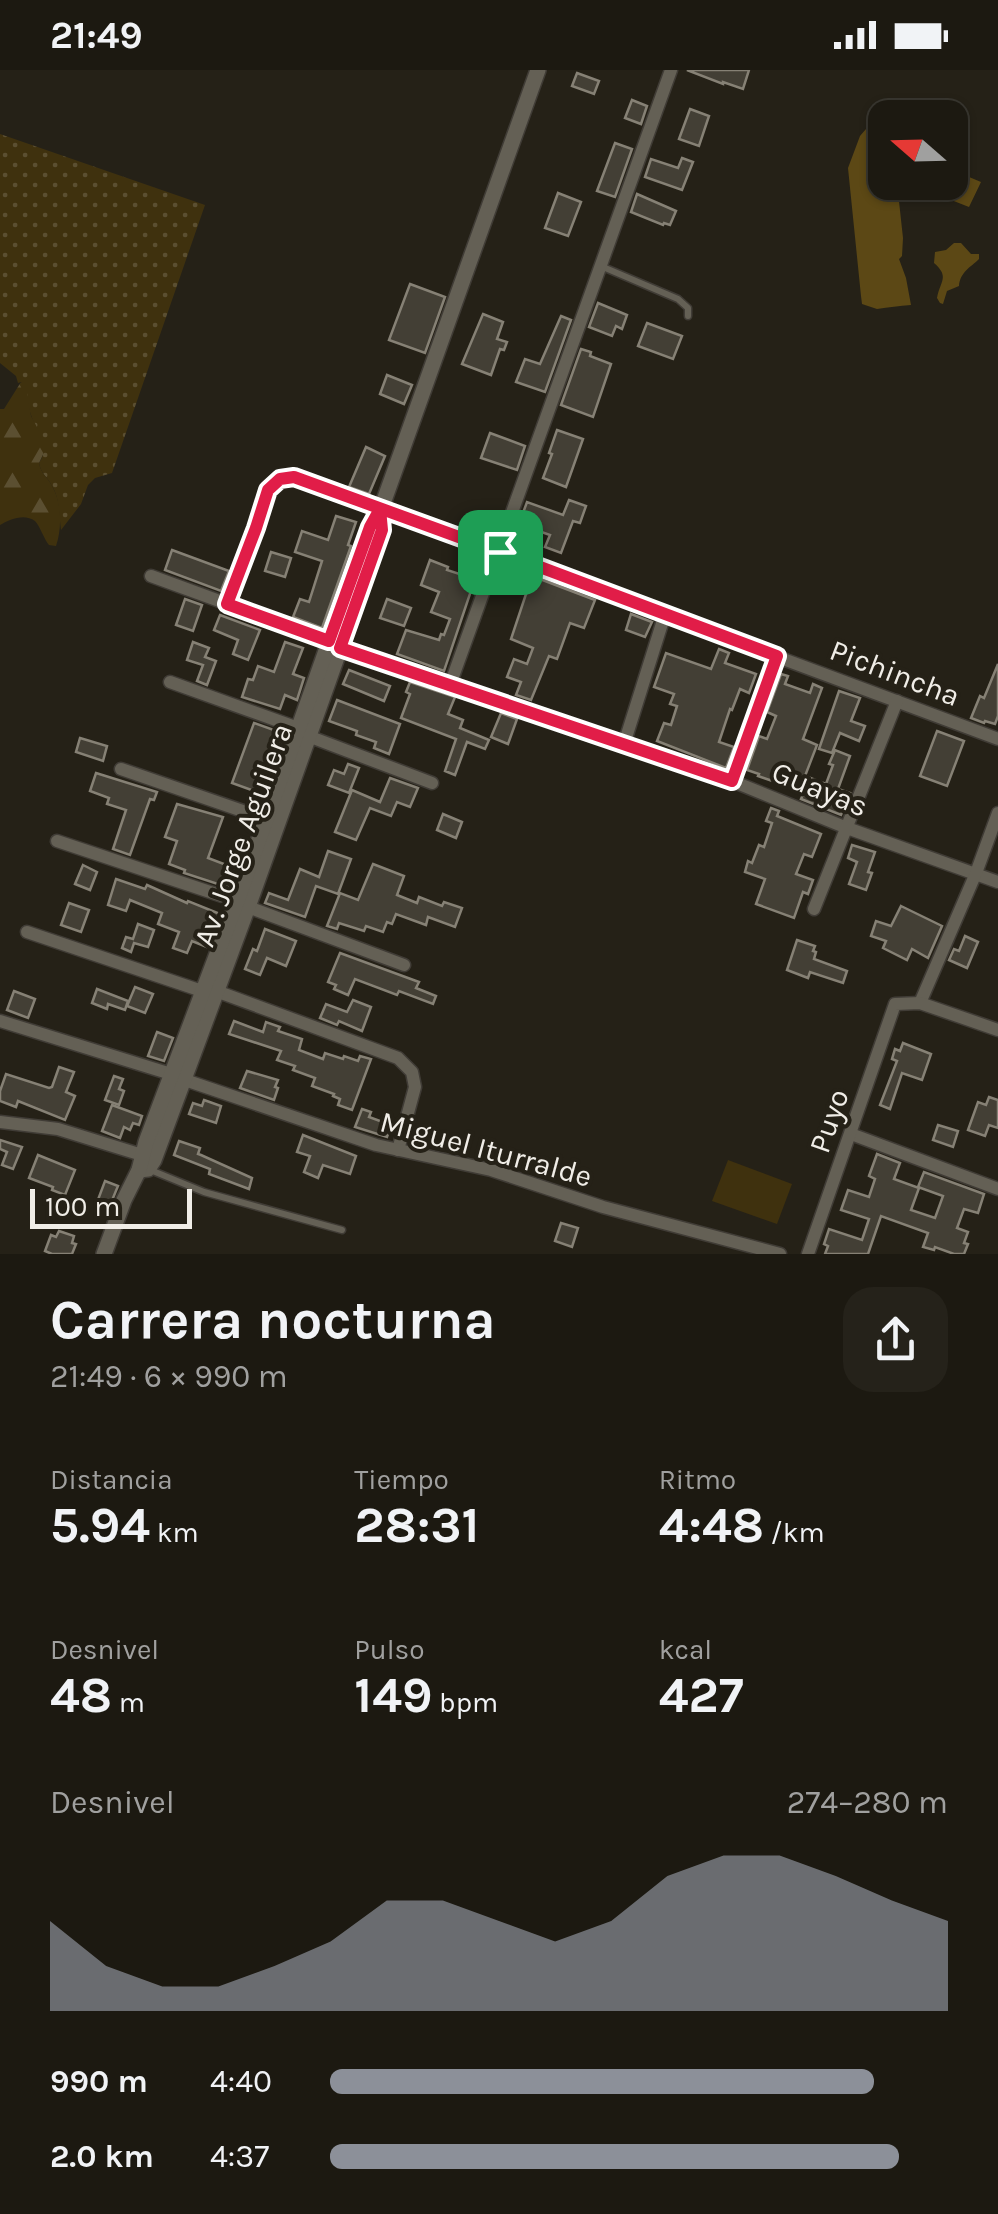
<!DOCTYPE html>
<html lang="es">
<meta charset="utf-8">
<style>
body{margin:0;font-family:Karla,sans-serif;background:#25221a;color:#f1f3f6;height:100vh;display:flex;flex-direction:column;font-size:38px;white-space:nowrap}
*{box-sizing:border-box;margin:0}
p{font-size:32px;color:#a0a09f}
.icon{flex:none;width:55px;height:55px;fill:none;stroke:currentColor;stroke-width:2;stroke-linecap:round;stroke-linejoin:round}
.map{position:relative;height:1184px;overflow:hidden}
.side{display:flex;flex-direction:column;background:#1c1911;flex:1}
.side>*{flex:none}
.needle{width:65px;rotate:290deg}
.buttons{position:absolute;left:868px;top:30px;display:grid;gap:20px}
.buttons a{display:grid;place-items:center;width:100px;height:100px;border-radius:20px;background:#1c1911;box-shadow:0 2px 8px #0004,0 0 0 2px #3a3831;font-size:50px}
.scale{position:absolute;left:30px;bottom:25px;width:162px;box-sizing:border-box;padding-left:10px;border:5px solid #f0ede7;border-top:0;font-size:28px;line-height:35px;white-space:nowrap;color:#f0ede7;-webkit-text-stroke:8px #252117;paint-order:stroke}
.pin{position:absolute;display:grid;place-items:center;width:85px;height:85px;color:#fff;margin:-42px;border-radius:20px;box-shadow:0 5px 15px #0006}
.round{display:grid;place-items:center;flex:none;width:105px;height:105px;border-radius:30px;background:#25221a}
.headline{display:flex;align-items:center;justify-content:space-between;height:170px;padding:0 50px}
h1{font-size:55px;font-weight:700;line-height:75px}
.figures{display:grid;grid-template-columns:repeat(3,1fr);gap:15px;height:170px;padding:10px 50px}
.figures div{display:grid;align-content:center}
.figures b{font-size:50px;font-weight:700}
.figures small{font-size:28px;font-weight:400}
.figures p{font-size:28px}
.chart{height:280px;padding:20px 50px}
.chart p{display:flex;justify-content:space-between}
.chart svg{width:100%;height:180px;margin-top:10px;fill:#8c9099;opacity:.7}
ul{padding:0 50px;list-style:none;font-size:32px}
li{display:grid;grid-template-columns:160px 120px 1fr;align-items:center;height:75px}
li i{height:25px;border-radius:12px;background:#8c9099}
.status{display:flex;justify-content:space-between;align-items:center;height:70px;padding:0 50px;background:#1c1911;direction:ltr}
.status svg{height:28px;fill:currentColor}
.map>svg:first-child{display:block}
.grass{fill:url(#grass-dots)}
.forest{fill:url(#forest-firs)}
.green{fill:#3f310e}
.water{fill:#5c4815}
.building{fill:#433f35;stroke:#868175;stroke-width:2.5}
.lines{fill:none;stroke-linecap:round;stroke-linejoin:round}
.service-casing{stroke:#403c36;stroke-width:9}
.minor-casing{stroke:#403c36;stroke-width:15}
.tertiary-casing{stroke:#403c36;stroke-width:18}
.service{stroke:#646055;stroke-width:6}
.minor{stroke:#646055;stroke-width:12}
.tertiary{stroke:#646055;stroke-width:15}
.route-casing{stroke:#fff;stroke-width:20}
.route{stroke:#e11d48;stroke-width:12}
.labels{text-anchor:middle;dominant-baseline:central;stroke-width:8;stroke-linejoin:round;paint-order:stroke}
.street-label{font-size:30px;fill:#f0ede7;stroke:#252117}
</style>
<div class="status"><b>21:49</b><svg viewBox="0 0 49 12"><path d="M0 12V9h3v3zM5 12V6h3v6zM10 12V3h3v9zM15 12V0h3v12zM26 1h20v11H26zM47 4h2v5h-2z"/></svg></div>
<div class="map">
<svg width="998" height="1184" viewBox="0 0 998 1184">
<defs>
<pattern id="grass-dots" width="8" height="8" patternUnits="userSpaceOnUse" patternTransform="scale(2.5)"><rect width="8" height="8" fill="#3f310e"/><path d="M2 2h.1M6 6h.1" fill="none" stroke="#5b4f31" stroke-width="1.8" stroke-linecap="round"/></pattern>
<pattern id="forest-firs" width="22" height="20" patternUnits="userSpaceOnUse" patternTransform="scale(2.5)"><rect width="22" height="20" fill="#3f310e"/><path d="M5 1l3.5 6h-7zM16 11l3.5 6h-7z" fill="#5b4f31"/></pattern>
</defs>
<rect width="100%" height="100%" fill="#252117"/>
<path class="grass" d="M0 64 205 135 112 403 95 408 88 415 81 434 61 460C59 446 60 429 52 416 47 406 41 404 39 393 51 374 37 363 31 345 27 333 28 323 21 312L18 313 16 306 0 293Z"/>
<path class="forest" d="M21 312 26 317 31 346 47 376 39 393C41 404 47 406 52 416 62 433 62 458 56 476L49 475C44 469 40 456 35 451 25 443 9 449 0 455V339H4Z"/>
<polygon class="green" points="728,1090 792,1114 777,1154 712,1131"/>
<g class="water">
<path d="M879 55 885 57V112L897 113 903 168 902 186 899 189 906 208 911 235C899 236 889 237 877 239L862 234 861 226 848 98 860 66 866 59Z"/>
<polygon points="950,99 981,112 969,137 918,117 920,113 950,112"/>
<path d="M954 173H961L971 184H979V189C971 197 960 202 959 216L947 221 943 234 940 233 937 228C940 211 950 207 934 193L935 182 946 180Z"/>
</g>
<g class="building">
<polygon points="687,0 749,0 743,19 723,12 723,14"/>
<polygon points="577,3 599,11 594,24 572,16"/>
<polygon points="632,30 647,36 641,54 625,48"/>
<polygon points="690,39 709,46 699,76 679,69"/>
<polygon points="615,73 632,79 615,127 597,121"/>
<polygon points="682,88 693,92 682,120 645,107 651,89 678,98"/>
<polygon points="558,123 581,132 568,166 545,158"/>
<polygon points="637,124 676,141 670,155 664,153 663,155 631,142"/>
<polygon points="410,214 445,227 425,283 389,270"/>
<polygon points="598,233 627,245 622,259 616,256 612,266 589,257"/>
<polygon points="483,244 503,252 497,269 507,272 504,280 500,279 491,305 462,294"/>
<polygon points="561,246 571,250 545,322 516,312 525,289 540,294"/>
<polygon points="647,253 682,266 673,289 638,276"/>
<polygon points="581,279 591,282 590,286 611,294 593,347 561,335"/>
<polygon points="387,305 412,315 404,334 380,324"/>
<polygon points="557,360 583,369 566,417 543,408 552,384 549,383"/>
<polygon points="490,363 525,376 517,400 481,388"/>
<polygon points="366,377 385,386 369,424 349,417"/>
<polygon points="569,430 586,436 580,453 573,451 561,483 545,477 550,465 519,454 527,432 563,445"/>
<polygon points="336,446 356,452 348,475 351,476 322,558 293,547 300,529 309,532 322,491 295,482 302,461 328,470"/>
<polygon points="172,480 229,501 221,521 165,500"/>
<polygon points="271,482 291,488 285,507 265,501"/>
<polygon points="430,490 448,497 447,500 475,509 444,601 397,584 406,560 439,570 441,564 444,565 450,549 431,542 439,522 421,515"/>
<polygon points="532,506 595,530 584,558 570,553 557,589 549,586 531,630 516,625 521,612 507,607 514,589 527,594 533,578 511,569"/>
<polygon points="185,529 202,535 193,561 176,555"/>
<polygon points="387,529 411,538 404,556 380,548"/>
<polygon points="631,544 652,552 645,567 626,560"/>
<polygon points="220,545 260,560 248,590 233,584 238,570 214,560"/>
<polygon points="193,572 209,578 205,587 216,591 207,615 197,611 203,595 187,590"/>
<polygon points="285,572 303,578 293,604 304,608 297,630 285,625 280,639 242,627 248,609 253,610 258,596 274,602"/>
<polygon points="719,579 729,583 725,593 756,604 749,623 740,619 732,640 730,639 719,672 734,677 726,698 657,671 664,653 671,655 677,636 670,634 674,624 654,617 666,583 711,599"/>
<polygon points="998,594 998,646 995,654 985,651 984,653 971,648 980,626 984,628"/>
<polygon points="349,600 390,616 384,631 343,614"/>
<polygon points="781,604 788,606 785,614 810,623 813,614 822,618 803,669 817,675 805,706 826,714 833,695 829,694 835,680 850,686 838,719 850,723 841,745 801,729 804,722 758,706 759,704 747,700 759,666 767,669 776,646 767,642"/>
<polygon points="410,612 455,627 448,644 463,650 460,658 489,670 485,679 467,672 455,705 445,701 456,669 401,648 410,624 406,622"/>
<polygon points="839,621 860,628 851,651 865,656 859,671 840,663 832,683 819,679"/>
<polygon points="337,630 400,654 389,684 374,678 376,672 356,665 357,661 329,651"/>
<polygon points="501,643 517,649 508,674 491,667"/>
<polygon points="254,653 285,664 267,713 264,712 260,723 232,713"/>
<polygon points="937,661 964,671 947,716 920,706"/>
<polygon points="80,668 107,676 103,691 76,682"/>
<polygon points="348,694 359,698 349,723 328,715 334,700 344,704"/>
<polygon points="96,703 157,722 154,730 150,729 130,785 113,779 126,740 107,734 109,728 90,721"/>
<polygon points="390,708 418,718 410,737 397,732 391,746 370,738 356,770 335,762 352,720 380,732"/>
<polygon points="177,734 223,747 208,788 237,799 230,818 184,803 185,800 169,794 177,771 165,767"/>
<polygon points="771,738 779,741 777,746 821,764 812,787 804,784 796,804 813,810 808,824 803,822 794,848 756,834 765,809 745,802 748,791 752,793 759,775 764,777 772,753 766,751"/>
<polygon points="443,744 462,752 456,768 437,760"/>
<polygon points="852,775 875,782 868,802 872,803 866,820 849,814 857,792 848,788"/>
<polygon points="328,781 351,789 338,824 316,816 305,847 265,833 269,823 288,830 300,799 319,807"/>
<polygon points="373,794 404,806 397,825 417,833 419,827 442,836 444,832 462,838 455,857 428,847 426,855 396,844 392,854 387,852 383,862 366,856 364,861 339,853 337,859 327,856 340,823 358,830"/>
<polygon points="83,795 97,802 90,820 75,814"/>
<polygon points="116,809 145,819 147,815 187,833 188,831 220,844 207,877 192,871 187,883 173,878 179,862 158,854 162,843 130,830 126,841 108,835"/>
<polygon points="69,833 89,840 81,862 61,855"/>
<polygon points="901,836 942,856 928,888 912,879 907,890 883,878 886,871 871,866 876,851 891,856"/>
<polygon points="138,854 154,860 148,877 134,873 131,882 122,878 126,867 133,869"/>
<polygon points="265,859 296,871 286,896 267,888 260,905 245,899 253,879 257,881"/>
<polygon points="965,866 978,872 967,898 949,890 954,879 959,881"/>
<polygon points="797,870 815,876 813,881 816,882 814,889 847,901 843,913 810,902 808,908 787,900"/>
<polygon points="340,883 419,912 416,918 436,926 433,934 399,921 397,925 355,909 348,925 334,919 336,915 328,912"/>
<polygon points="135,917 153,924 145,943 127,936"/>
<polygon points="97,919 128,931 125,940 108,934 107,939 92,933"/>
<polygon points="14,921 35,929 28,948 7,940"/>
<polygon points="353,930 371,937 362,961 339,951 337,955 320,948 326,934 347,942"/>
<polygon points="234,951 263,962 266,952 280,957 278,961 302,969 299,980 323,989 325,983 343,989 344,986 358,991 360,986 371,989 352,1040 338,1035 340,1029 333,1026 334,1024 312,1016 315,1008 293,1000 295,996 277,990 281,981 229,964"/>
<polygon points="157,962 173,968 164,991 148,986"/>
<polygon points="903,973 931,984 922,1010 902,1003 890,1039 880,1035 897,991 892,989 895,979 900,981"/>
<polygon points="59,997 74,1002 66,1022 75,1026 65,1050 18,1031 16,1037 0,1031 0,1021 6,1004 49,1018 52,1017"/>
<polygon points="247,1001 278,1010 275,1017 278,1018 274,1030 240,1018"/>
<polygon points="114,1006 123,1009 119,1019 124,1021 119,1035 105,1030"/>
<polygon points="989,1027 998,1030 998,1058 989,1055 985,1066 968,1060 978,1032 986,1035"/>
<polygon points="204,1030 221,1036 216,1053 189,1044 193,1033 202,1036"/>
<polygon points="112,1035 142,1046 139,1055 133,1053 130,1060 124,1057 120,1068 102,1061"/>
<polygon points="362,1039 371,1042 369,1047 391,1055 387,1067 355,1057"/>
<polygon points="938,1055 958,1061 953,1077 933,1070"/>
<polygon points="303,1065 356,1086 350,1104 323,1095 318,1108 304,1102 310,1086 297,1082"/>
<polygon points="0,1070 22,1077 13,1099 2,1095 7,1082 0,1079"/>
<polygon points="179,1071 200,1078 198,1084 201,1085 252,1108 249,1119 209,1104 210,1099 174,1085"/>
<polygon points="877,1084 900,1093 894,1109 919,1118 911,1140 935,1148 943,1126 918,1117 924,1102 984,1124 978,1143 964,1139 957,1158 968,1162 964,1173 968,1174 964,1184 954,1184 935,1177 934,1180 923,1177 928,1163 881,1146 868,1184 825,1184 828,1176 824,1174 829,1159 862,1170 869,1149 841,1140 848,1120 869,1127 875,1109 869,1106"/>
<polygon points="38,1085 75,1100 65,1125 52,1120 53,1117 29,1108"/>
<polygon points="105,1111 118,1116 108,1140 96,1135"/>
<polygon points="561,1153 578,1158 572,1177 555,1171"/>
<polygon points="59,1161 74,1166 72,1173 76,1174 72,1184 52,1184 45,1181 51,1165 56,1167"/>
</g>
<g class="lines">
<g class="service-casing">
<g id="service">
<polyline points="603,197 678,229 688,238 688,246"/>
<polyline points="148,1099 204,1122 342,1160"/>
</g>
</g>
<g class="minor-casing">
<g id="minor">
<polyline points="151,506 329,571"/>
<polyline points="227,534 257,458 268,420 279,409 294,407 998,669"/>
<polyline points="340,578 732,711 847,758 998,812"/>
<polyline points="170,612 298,658"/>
<polyline points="450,615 671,0"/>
<polyline points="308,666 432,713"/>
<polyline points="624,674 665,544"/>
<polyline points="121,699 266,749"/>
<polyline points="732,711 777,586"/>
<polyline points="57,771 237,831"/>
<polyline points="248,837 404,895"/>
<polyline points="814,839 897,631"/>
<polyline points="27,862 202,921"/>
<polyline points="216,921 398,988 412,1002 415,1017 398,1080"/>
<polyline points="920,933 976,803 998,743"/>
<polyline points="0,951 171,1004"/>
<polyline points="182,1009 376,1075 491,1100 603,1137 780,1184"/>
<polyline points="0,1052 58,1059 142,1085"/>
<polyline points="851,1064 998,1119"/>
<polyline points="808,1184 895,934 920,933 998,960"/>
</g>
</g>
<g class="tertiary-casing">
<g id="tertiary">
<polyline points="139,1100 148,1099 154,1090 248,837 382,461 381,439"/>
<polyline points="104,1184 124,1130 139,1100 146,1072 237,831 370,457 381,439 538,0"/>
</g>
</g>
<use href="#service" class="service"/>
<use href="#minor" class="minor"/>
<use href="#tertiary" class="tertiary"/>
</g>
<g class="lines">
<g class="route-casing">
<polyline id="route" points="500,482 294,407 280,409 268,420 256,458 227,534 329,571 370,457 380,439 382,460 340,578 732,711 777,586 500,482"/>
</g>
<use href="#route" class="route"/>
</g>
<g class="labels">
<g class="street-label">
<text transform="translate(895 603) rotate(21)">Pichincha</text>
<text transform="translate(820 719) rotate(22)">Guayas</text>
<text transform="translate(243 765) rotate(-70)">Av. Jorge Aguilera</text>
<text transform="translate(829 1051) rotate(-71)">Puyo</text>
<text transform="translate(486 1079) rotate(15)">Miguel Iturralde</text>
</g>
</g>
</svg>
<div class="buttons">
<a><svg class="needle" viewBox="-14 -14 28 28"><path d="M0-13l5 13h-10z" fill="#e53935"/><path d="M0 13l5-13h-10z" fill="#a0a09f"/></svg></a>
</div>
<div class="scale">100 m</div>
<div class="pin" style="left:500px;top:482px;background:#1e9e55"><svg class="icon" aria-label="arrive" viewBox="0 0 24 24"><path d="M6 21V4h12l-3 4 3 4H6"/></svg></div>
</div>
<section class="side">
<div class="headline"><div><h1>Carrera nocturna</h1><p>21:49 · 6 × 990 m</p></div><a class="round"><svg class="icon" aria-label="share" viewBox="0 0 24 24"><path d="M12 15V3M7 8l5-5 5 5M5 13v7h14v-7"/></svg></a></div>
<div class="figures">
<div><p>Distancia</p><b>5.94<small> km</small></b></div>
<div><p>Tiempo</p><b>28:31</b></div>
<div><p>Ritmo</p><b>4:48<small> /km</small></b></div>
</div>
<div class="figures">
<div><p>Desnivel</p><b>48<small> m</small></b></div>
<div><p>Pulso</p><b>149<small> bpm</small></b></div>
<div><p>kcal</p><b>427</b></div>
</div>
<div class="chart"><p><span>Desnivel</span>274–280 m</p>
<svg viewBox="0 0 160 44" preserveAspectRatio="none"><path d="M0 44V22L10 33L20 38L30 38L40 33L50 27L60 17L70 17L80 22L90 27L100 22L110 11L120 6L130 6L140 11L150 17L160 22V44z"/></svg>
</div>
<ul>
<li><b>990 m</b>4:40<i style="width:88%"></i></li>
<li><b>2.0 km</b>4:37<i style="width:92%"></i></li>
</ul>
</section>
